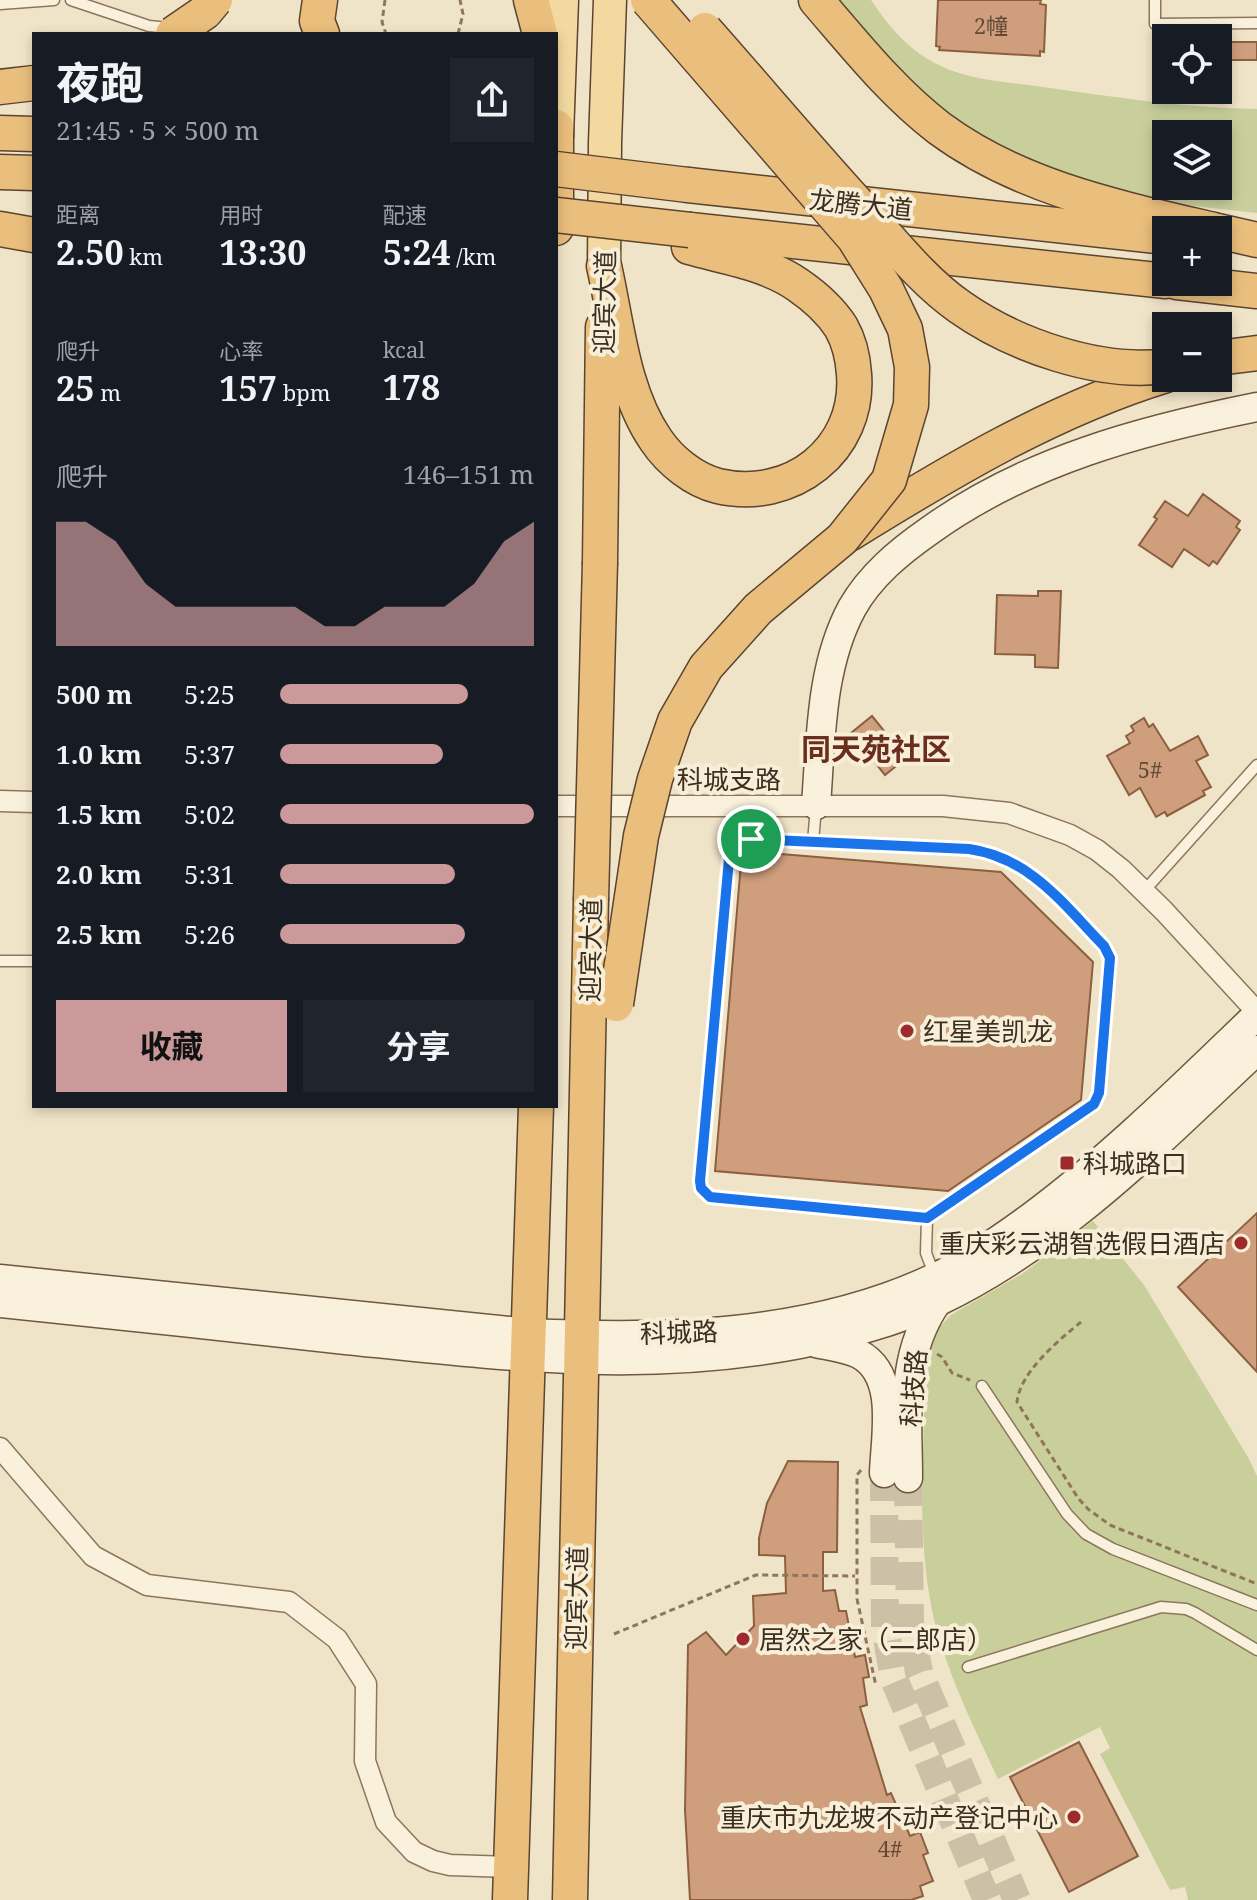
<!DOCTYPE html>
<html lang="zh">
<meta charset="utf-8">
<style>
body{margin:0;font-family:"Noto Serif","Noto Sans SC",serif;background:#20242c;color:#f1f3f6;height:100vh;display:flex;flex-direction:column;font-size:30px;white-space:nowrap}
*{box-sizing:border-box;margin:0}
p{font-size:26px;color:#9ea1a6}
.icon{flex:none;width:44px;height:44px;fill:none;stroke:currentColor;stroke-width:2;stroke-linecap:round;stroke-linejoin:round}
.map{position:relative;flex:1;overflow:hidden}
.panel{position:absolute;left:32px;top:32px;width:526px;height:1076px;display:flex;flex-direction:column;background:#171b24;border-radius:0px;box-shadow:0 4px 12px #0003}
.panel>*{flex:none}
.tools{position:absolute;left:1152px;top:24px;display:grid;gap:16px}
.tools a{display:grid;place-items:center;width:80px;height:80px;border-radius:0px;background:#171b24;box-shadow:0 4px 12px #0003;font-size:40px}
.pin{position:absolute;display:grid;place-items:center;width:68px;height:68px;color:#fff;margin:-34px;border:4px solid #fff;border-radius:50%;box-shadow:0 2px 8px #0007}
.round{display:grid;place-items:center;flex:none;width:84px;height:84px;border-radius:0px;background:#20242c}
.head{display:flex;align-items:center;justify-content:space-between;height:136px;padding:0 24px}
h1{font-size:44px;font-weight:700;line-height:60px}
.stats{display:grid;grid-template-columns:repeat(3,1fr);gap:12px;height:136px;padding:8px 24px}
.stats div{display:grid;align-content:center}
.stats b{font-size:34px;font-weight:700}
.stats small{font-size:22px;font-weight:400}
.stats p{font-size:22px}
.chart{height:224px;padding:16px 24px}
.chart p{display:flex;justify-content:space-between}
.chart svg{width:100%;height:144px;margin-top:8px;fill:#cc999b;opacity:.7}
.primary-button{display:flex;gap:16px;margin-top:auto;padding:16px 24px}
.primary-button a{flex:1;height:92px;border-radius:0px;background:#cc999b;color:#111;font-size:32px;font-weight:700;line-height:92px;text-align:center}
.primary-button a+a{background:#20242c;color:#f1f3f6}
ul{padding:0 24px;list-style:none;font-size:26px}
li{display:grid;grid-template-columns:128px 96px 1fr;align-items:center;height:60px}
li i{height:20px;border-radius:10px;background:#cc999b}
.map>svg:first-child{display:block}
.green{fill:#c9cf9b;fill-rule:evenodd}
.building{fill:#cf9f7d;stroke:#8d5f41;stroke-width:2}
.lines{fill:none;stroke-linecap:round;stroke-linejoin:round}
.secondary-tunnel{stroke:#ccc0a6;stroke-width:28;stroke-dasharray:28 14;stroke-linecap:butt}
.service-casing{stroke:#8d765c;stroke-width:13}
.minor-casing{stroke:#8d765c;stroke-width:23}
.secondary-casing{stroke:#6f573f;stroke-width:31}
.primary-casing{stroke:#5b4430;stroke-width:35}
.trunk-casing{stroke:#5b4430;stroke-width:37}
.path{stroke:#8d765c;stroke-width:3;stroke-dasharray:6 4;stroke-linecap:butt}
.service{stroke:#faf1dc;stroke-width:10}
.minor{stroke:#faf1dc;stroke-width:20}
.secondary{stroke:#faf1dc;stroke-width:28}
.primary{stroke:#f3d9a0;stroke-width:32}
.trunk{stroke:#eabe7c;stroke-width:34}
.trunk-bridge-casing{stroke:#5b4430;stroke-width:37;stroke-linecap:butt}
.trunk-bridge{stroke:#eabe7c;stroke-width:34}
.route-casing{stroke:#fff;stroke-width:16}
.route{stroke:#1a73e8;stroke-width:10}
.poi-dot{fill:#9e2a2b;stroke:#f7eed8;stroke-width:3}
.labels{text-anchor:middle;dominant-baseline:central;stroke-width:8;stroke-linejoin:round;paint-order:stroke}
.number-label{font-size:22px;fill:#624a37}
.street-label{font-size:26px;fill:#3d2e20;stroke:#f7eed8}
.poi-label{font-size:26px;fill:#3d2e20;stroke:#f7eed8;text-anchor:start}
.quarter-label{font-size:30px;font-weight:bold;fill:#6b2e1e;stroke:#f7eed8}
</style>
<div class="map">
<svg width="1257" height="1900" viewBox="0 0 1257 1900">
<rect width="100%" height="100%" fill="#f0e4c8"/>
<g class="green">
<path d="M830 0H871C890 28 910 52 941 66 972 81 1010 82 1043 87 1114 97 1185 108 1257 109V213L1129 199 1094 191 947 124ZM1166 134H1218V186H1166Z"/>
<path d="M1093 1221 1144 1285 1248 1457 1257 1476V1900H1188L1185 1887 1170 1890 1100 1754 1110 1748 1100 1727 998 1779C974 1727 948 1676 934 1619 915 1536 924 1447 926 1362L931 1336 951 1315 1022 1274Z"/>
</g>
<g class="building">
<polygon points="938,0 1041,0 1040,4 1046,5 1044,52 1040,51 1040,56 939,50 940,47 936,46"/>
<rect x="1218" y="42" width="39" height="18"/>
<polygon points="1203,494 1240,521 1236,527 1240,530 1217,564 1213,561 1209,566 1184,549 1172,567 1139,545 1157,519 1154,517 1165,501 1188,516"/>
<polygon points="1038,591 1061,591 1058,668 1035,667 1035,655 995,654 997,595 1038,596"/>
<polygon points="872,716 906,758 885,775 851,733"/>
<polygon points="1144,718 1149,727 1153,724 1170,751 1198,736 1208,755 1196,761 1211,787 1203,791 1205,795 1167,816 1165,812 1156,817 1140,788 1129,795 1107,756 1130,743 1126,736 1134,731 1131,726"/>
<polygon points="742,851 1001,872 1093,962 1081,1100 948,1191 715,1171"/>
<polygon points="1257,1213 1257,1372 1178,1287"/>
<polygon points="788,1461 838,1462 837,1552 823,1552 823,1591 835,1590 839,1611 846,1611 855,1657 865,1655 869,1677 863,1678 867,1705 860,1707 887,1795 891,1793 910,1836 920,1832 928,1853 923,1855 933,1881 920,1886 923,1896 911,1900 690,1900 685,1810 688,1645 706,1632 726,1655 754,1626 753,1596 786,1593 785,1556 759,1555 759,1538 767,1503"/>
<polygon points="1079,1742 1138,1856 1069,1892 1010,1777"/>
</g>
<g class="lines">
<g class="secondary-tunnel">
<polyline points="884,1473 885,1627 894,1679 987,1900"/>
<polyline points="908,1478 910,1621 919,1672 1017,1900"/>
</g>
<g class="service-casing">
<g id="service">
<polyline points="71,0 149,26 169,28"/>
<polyline points="1155,0 1155,24 1257,23"/>
<polyline points="0,4 54,0"/>
<path d="M751 839 969 849C1032 859 1062 904 1104 946L1110 958 1099 1093 1094 1104 927 1218 710 1197 705 1193 700 1181 729 859 735 845Z"/>
<polyline points="813,842 816,807"/>
<polyline points="1145,890 1257,765"/>
<polyline points="0,961 34,961"/>
<polyline points="927,1218 926,1253 934,1274"/>
<polyline points="982,1386 1067,1514 1086,1534 1113,1549 1257,1605"/>
<polyline points="968,1667 1161,1607 1186,1609 1195,1613 1257,1650"/>
</g>
</g>
<g class="minor-casing">
<g id="minor">
<polyline points="0,801 34,802"/>
<polyline points="556,806 943,806 1009,813 1070,835 1097,850 1121,869 1164,911 1257,1012"/>
<polyline points="0,1448 93,1556 147,1585 289,1602 337,1639 366,1684 365,1761 386,1822 414,1852 433,1861 450,1865 510,1867"/>
</g>
</g>
<g class="secondary-casing">
<g id="secondary">
<path d="M816 805C821 740 820 667 852 608 870 576 899 552 929 531 1026 461 1142 430 1257 407"/>
<path d="M0 1279 529 1333C664 1339 809 1337 934 1278 968 1262 1001 1239 1031 1217 1113 1156 1184 1085 1257 1015"/>
<path d="M0 1303C115 1315 231 1327 346 1340 502 1356 644 1374 800 1344 847 1334 894 1323 937 1302 1061 1243 1159 1142 1257 1050"/>
<path d="M816 1343C830 1346 846 1348 859 1354 899 1375 885 1437 884 1473"/>
<path d="M908 1478C908 1415 899 1357 937 1302"/>
</g>
</g>
<g class="primary-casing">
<g id="primary">
<polyline points="557,136 562,0"/>
<polyline points="604,266 605,143 610,0"/>
</g>
</g>
<g class="trunk-casing">
<g id="trunk">
<polyline points="320,0 317,21 322,34"/>
<polyline points="531,0 540,34"/>
<path d="M816 0C855 45 892 92 939 128 1020 188 1119 208 1214 230"/>
<polyline points="0,87 34,83"/>
<polyline points="556,127 556,228"/>
<polyline points="0,133 34,134"/>
<polyline points="0,172 34,173"/>
<polyline points="688,185 1166,237"/>
<polyline points="0,229 34,235"/>
<polyline points="690,230 1166,281"/>
<polyline points="1218,231 1257,240"/>
<path d="M604 266C617 323 622 391 656 440 670 461 694 480 718 486 791 503 860 450 854 374 853 358 849 341 841 327 830 310 814 296 798 285 767 263 724 257 689 247"/>
<polyline points="1177,282 1257,291"/>
<polyline points="1218,358 1257,353"/>
<path d="M849 534C949 472 1052 410 1166 375"/>
<polyline points="600,562 603,327"/>
<polyline points="510,1900 536,1106"/>
<polyline points="570,1900 591,900"/>
</g>
</g>
<g class="path">
<polyline points="385,0 382,22 386,34"/>
<polyline points="458,34 463,14 460,0"/>
<path d="M1081 1322C1059 1340 1020 1372 1017 1402L1078 1498 1088 1509 1110 1525 1257 1584"/>
<polyline points="937,1354 942,1357 952,1373 970,1380"/>
<polyline points="861,1470 857,1475 857,1599 876,1686"/>
<polyline points="614,1634 756,1575 855,1576"/>
</g>
<use href="#service" class="service"/>
<use href="#minor" class="minor"/>
<use href="#secondary" class="secondary"/>
<use href="#primary" class="primary"/>
<use href="#trunk" class="trunk"/>
<g class="trunk-bridge-casing">
<g id="trunk-bridge">
<path d="M705 30C759 91 811 153 866 213 895 245 924 282 960 307 1014 345 1099 375 1166 366"/>
<polyline points="173,34 205,12 215,0"/>
<polyline points="556,169 688,185"/>
<polyline points="556,215 690,230"/>
<polyline points="591,900 600,562"/>
<polyline points="616,1004 641,836 655,779 675,721 706,667 758,609 842,539 889,480 911,405 912,367 905,329 886,289 854,238 648,0"/>
</g>
</g>
<use href="#trunk-bridge" class="trunk-bridge"/>
</g>
<g class="lines">
<g class="route-casing">
<path id="route" d="M751 839 969 849C1031 858 1063 904 1104 946L1110 958 1099 1093 1094 1104 927 1218 710 1197 701 1188 700 1181 729 859 735 845Z"/>
</g>
<use href="#route" class="route"/>
</g>
<g class="poi-dot">
<circle cx="907" cy="1031" r="8"/>
<rect x="1059" y="1155" width="16" height="16" rx="4"/>
<circle cx="1241" cy="1243" r="8"/>
<circle cx="743" cy="1639" r="8"/>
<circle cx="1074" cy="1817" r="8"/>
</g>
<g class="labels">
<g class="number-label">
<text x="991" y="25">2幢</text>
<text x="1150" y="769">5#</text>
<text x="890" y="1848">4#</text>
</g>
<g class="street-label">
<text transform="translate(861 204) rotate(6)">龙腾大道</text>
<text transform="translate(604 302) rotate(-89)">迎宾大道</text>
<text x="729" y="779">科城支路</text>
<text transform="translate(590 950) rotate(-89)">迎宾大道</text>
<text transform="translate(679 1332) rotate(-2)">科城路</text>
<text transform="translate(913 1388) rotate(-85)">科技路</text>
<text transform="translate(576 1598) rotate(-89)">迎宾大道</text>
</g>
<g class="poi-label">
<text x="923" y="1031">红星美凯龙</text>
<text x="1083" y="1163">科城路口</text>
<text x="1225" y="1243" text-anchor="end">重庆彩云湖智选假日酒店</text>
<text x="759" y="1639">居然之家（二郎店）</text>
<text x="1058" y="1817" text-anchor="end">重庆市九龙坡不动产登记中心</text>
</g>
<g class="quarter-label">
<text x="876" y="748">同天苑社区</text>
</g>
</g>
</svg>
<div class="tools">
<a><svg class="icon" aria-label="locate" viewBox="0 0 24 24"><circle cx="12" cy="12" r="6"/><path d="M12 2v4M12 18v4M2 12h4M18 12h4"/></svg></a>
<a><svg class="icon" aria-label="layers" viewBox="0 0 24 24"><path d="M12 4l9 5-9 5-9-5zM3 14l9 5 9-5"/></svg></a>
<a>+</a>
<a>−</a>
</div>
<div class="pin" style="left:751px;top:839px;background:#1e9e55"><svg class="icon" aria-label="arrive" viewBox="0 0 24 24"><path d="M6 21V4h12l-3 4 3 4H6"/></svg></div>
<section class="panel">
<div class="head"><div><h1>夜跑</h1><p>21:45 · 5 × 500 m</p></div><a class="round"><svg class="icon" aria-label="share" viewBox="0 0 24 24"><path d="M12 15V3M7 8l5-5 5 5M5 13v7h14v-7"/></svg></a></div>
<div class="stats">
<div><p>距离</p><b>2.50<small> km</small></b></div>
<div><p>用时</p><b>13:30</b></div>
<div><p>配速</p><b>5:24<small> /km</small></b></div>
</div>
<div class="stats">
<div><p>爬升</p><b>25<small> m</small></b></div>
<div><p>心率</p><b>157<small> bpm</small></b></div>
<div><p>kcal</p><b>178</b></div>
</div>
<div class="chart"><p><span>爬升</span>146–151 m</p>
<svg viewBox="0 0 160 44" preserveAspectRatio="none"><path d="M0 44V6L10 6L20 12L30 25L40 32L50 32L60 32L70 32L80 32L90 38L100 38L110 32L120 32L130 32L140 25L150 12L160 6V44z"/></svg>
</div>
<ul>
<li><b>500 m</b>5:25<i style="width:74%"></i></li>
<li><b>1.0 km</b>5:37<i style="width:64%"></i></li>
<li><b>1.5 km</b>5:02<i style="width:100%"></i></li>
<li><b>2.0 km</b>5:31<i style="width:69%"></i></li>
<li><b>2.5 km</b>5:26<i style="width:73%"></i></li>
</ul>
<div class="primary-button"><a>收藏</a><a>分享</a></div>
</section>
</div>
